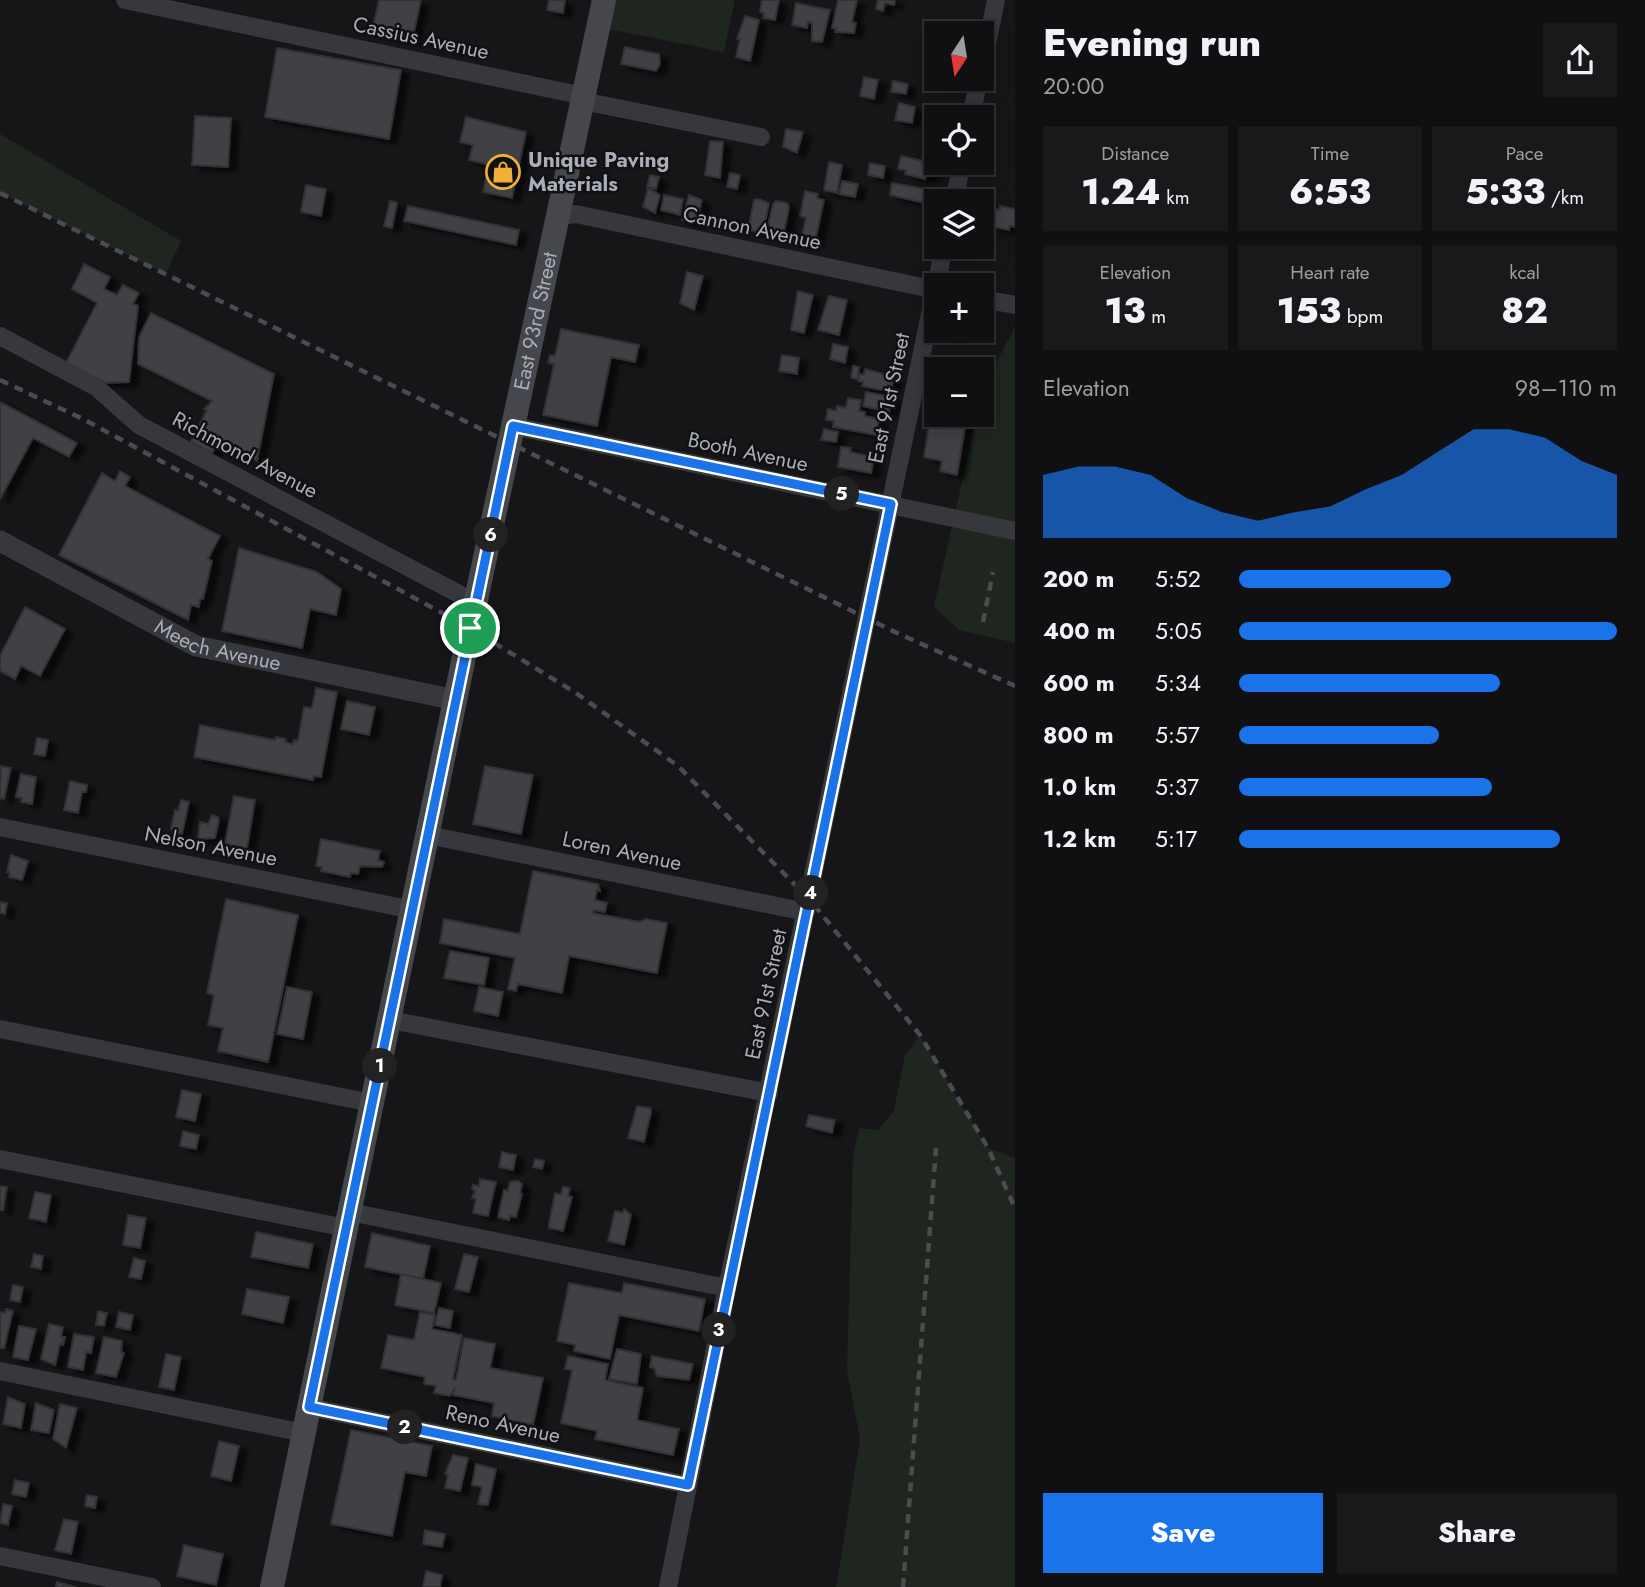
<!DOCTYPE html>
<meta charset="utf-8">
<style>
body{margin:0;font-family:Jost,sans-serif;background:#19191b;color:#f1f3f6;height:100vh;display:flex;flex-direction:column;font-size:26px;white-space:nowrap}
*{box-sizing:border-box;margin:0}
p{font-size:23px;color:#9c9d9f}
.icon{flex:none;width:38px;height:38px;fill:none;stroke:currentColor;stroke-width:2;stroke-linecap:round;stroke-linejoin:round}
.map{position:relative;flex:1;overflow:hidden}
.drawer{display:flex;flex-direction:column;background:#101012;width:630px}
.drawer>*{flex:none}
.needle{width:46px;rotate:192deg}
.tools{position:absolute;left:924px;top:21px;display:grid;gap:14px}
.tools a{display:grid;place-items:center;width:70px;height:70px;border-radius:0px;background:#101012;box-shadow:0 4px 18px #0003,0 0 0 2px #303032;font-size:35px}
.pin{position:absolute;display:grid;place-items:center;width:60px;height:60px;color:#fff;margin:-30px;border:4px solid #fff;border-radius:50%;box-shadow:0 2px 7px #0007}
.km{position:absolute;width:35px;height:35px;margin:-18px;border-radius:50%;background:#222;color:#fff;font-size:19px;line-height:35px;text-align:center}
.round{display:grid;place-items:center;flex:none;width:74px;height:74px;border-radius:0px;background:#19191b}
.overview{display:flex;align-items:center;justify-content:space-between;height:119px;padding:0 28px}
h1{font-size:38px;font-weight:800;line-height:52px}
.metrics{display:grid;grid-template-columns:repeat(3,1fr);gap:10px;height:119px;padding:7px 28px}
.metrics div{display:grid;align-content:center;border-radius:0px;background:#19191b;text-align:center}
.metrics b{font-size:35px;font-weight:800}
.metrics small{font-size:19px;font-weight:400}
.metrics p{font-size:19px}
.chart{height:196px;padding:14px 28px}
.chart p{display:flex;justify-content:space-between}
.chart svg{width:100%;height:126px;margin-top:7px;fill:#1a73e8;opacity:.7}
.cta{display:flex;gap:14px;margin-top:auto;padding:14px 28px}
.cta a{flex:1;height:80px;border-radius:0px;background:#1a73e8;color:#fff;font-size:28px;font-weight:800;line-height:80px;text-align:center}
.cta a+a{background:#19191b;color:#f1f3f6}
ul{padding:0 28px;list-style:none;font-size:23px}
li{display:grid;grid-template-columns:112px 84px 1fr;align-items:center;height:52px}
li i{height:18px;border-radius:9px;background:#1a73e8}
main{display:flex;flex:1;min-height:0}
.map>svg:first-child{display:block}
.green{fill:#1e261f}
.building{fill:#404145;stroke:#303034;stroke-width:2;filter:url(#shadow)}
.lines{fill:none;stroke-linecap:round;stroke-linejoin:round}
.minor{stroke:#37383d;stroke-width:18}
.tertiary{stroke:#37383d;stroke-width:21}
.secondary{stroke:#45474d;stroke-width:24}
.rail{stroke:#4a4c52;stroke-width:4.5;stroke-dasharray:9 7;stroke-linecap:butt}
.route-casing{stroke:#fff;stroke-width:14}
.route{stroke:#1a73e8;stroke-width:9}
.labels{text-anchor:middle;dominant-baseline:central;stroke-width:5;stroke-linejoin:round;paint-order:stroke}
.street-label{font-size:21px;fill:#a8adb8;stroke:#111113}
.poi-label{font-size:21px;font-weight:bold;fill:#a8adb8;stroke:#111113;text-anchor:start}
</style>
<main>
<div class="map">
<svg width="1015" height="1587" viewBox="0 0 1015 1587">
<defs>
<filter id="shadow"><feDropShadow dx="8" dy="4.5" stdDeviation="2" flood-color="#0009"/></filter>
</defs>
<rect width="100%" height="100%" fill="#161618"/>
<g class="green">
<polygon points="604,0 735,0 724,52 598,27"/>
<polygon points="0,134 181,241 166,274 0,193"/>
<polygon points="1015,327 1015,643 959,630 934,607 977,415 982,415 984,385"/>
<polygon points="920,1035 988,1148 1015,1158 1015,1587 836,1587 860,1439 847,1370 853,1157 859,1128 878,1130 894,1111 905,1055"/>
</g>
<g class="building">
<polygon points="379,0 421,0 412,41 372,32"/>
<polygon points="549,0 565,0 563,13 547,10"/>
<polygon points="762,0 779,0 775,20 763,18 764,13 760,12"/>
<polygon points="838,0 857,0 852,22 856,23 854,33 835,32 836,29 832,28"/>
<polygon points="878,0 895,0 894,5 885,3 883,11 876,9"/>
<polygon points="796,3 830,10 822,42 812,41 812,23 808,22 807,28 792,25"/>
<polygon points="745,16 759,20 750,61 736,57 740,39 737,39"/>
<polygon points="625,47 659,54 660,64 656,71 621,64"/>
<polygon points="277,48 401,70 389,139 265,117"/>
<polygon points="864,77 878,80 874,99 860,96"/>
<polygon points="893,81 908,84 906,94 891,92"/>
<polygon points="899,103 915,107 912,123 895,120"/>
<polygon points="195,116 231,118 228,167 192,165"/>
<polygon points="466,117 526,132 512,198 483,192 489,165 469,160 473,145 460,142"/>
<polygon points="786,129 803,132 797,153 783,147"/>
<polygon points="710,141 723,142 720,178 705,175"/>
<polygon points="901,156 933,163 931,176 926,175 925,179 905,174 906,170 898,169"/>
<polygon points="829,162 842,165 837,193 824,190"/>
<polygon points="870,163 885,166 883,178 868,175"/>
<polygon points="730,173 740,175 737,189 727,187"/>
<polygon points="650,175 659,177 656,189 647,187"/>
<polygon points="842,181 858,184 855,197 839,194"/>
<polygon points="892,183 932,190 929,204 890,195"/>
<polygon points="306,185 326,189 321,216 301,212"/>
<polygon points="648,188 660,195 655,213 643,207"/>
<polygon points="805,191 818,194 817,198 824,200 815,242 801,240 806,218 800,216"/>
<polygon points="664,195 683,199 680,215 661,210"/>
<polygon points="689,195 702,200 696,223 682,220"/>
<polygon points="758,199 769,203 763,233 748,230 754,200"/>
<polygon points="390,201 397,203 392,228 384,226"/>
<polygon points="776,201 787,203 789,207 783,238 766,234 773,204"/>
<polygon points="408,206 519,230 516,245 404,221"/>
<polygon points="1000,206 1015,209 1015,227 1010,226 1009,230 989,226 991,209 1000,210"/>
<polygon points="84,264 110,277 104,289 117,295 123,285 139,293 133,304 138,306 129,382 105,383 66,363 97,303 72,289"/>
<polygon points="687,272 703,276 694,310 680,303"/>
<polygon points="798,291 813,295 804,333 791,330"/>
<polygon points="829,296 847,300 839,335 818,330"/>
<polygon points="151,313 274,374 257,461 219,442 212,453 191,442 207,410 204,409 212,401 138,364 139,337"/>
<polygon points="561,329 639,345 635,362 611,357 597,426 543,415 554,364 548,363 550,355 555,356"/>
<polygon points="833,344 848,347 845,363 830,359"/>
<polygon points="782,355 799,358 797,374 779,371"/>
<polygon points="853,366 859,367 858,379 851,378"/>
<polygon points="865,369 894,377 892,386 888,385 887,391 862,386 863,382 858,381 859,374 864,375"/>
<polygon points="934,391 936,391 936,415 967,415 957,475 940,471 942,461 924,457"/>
<polygon points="866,392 892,397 889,412 863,406"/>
<polygon points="848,398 861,400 859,411 865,412 865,416 879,419 876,435 833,427 834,421 826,420 828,409 836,411 837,406 846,408"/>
<polygon points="0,402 77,443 69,457 33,438 0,499"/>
<polygon points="824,429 838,432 836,442 821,440"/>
<polygon points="841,447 851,448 850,452 874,457 871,473 838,467"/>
<polygon points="120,471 130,477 125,486 220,536 208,559 212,561 203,599 200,599 199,607 191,605 188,620 59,555 102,473 115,481"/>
<polygon points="239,548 317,572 341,589 336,615 310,609 302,648 222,631"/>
<polygon points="25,607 65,629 40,676 21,666 15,679 0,671 0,656"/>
<polygon points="316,688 337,692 321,777 314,776 313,780 194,757 200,725 275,740 276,737 286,739 285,742 293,744 294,740 298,741 304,707 312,708"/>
<polygon points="347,701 375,707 369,735 341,729"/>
<polygon points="37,738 48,740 45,756 34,754"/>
<polygon points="1,766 11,768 4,799 0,798"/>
<polygon points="485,766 533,775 521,834 473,824"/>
<polygon points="21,774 36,777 32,804 21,802 22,798 16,797"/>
<polygon points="70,781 87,785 86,792 82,792 78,813 64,810"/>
<polygon points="234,796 255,800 247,848 225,844"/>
<polygon points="181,800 189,802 182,834 173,833 171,828 175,810 178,811"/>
<polygon points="212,815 218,817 219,820 215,838 198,839 200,822 208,824"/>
<polygon points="321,839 380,851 378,860 384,862 382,867 360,866 358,874 351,873 350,877 321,871 322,867 316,866"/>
<polygon points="11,855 28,861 22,880 9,877 10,872 7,872"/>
<polygon points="533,871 598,884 600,891 597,890 595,900 607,903 605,912 594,910 593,913 640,922 646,919 667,923 657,973 569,956 562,993 518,984 516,991 508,989 515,958 440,943 444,919 520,934"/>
<polygon points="226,899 298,915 268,1062 218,1051 223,1028 208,1025 214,995 207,993"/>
<polygon points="0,902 7,903 5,914 0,913"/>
<polygon points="450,951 489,958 484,985 444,978"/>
<polygon points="287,987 312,992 303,1039 277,1034"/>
<polygon points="479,987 503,992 498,1016 474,1011"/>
<polygon points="182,1090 201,1094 195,1121 176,1117"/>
<polygon points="637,1106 650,1108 651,1112 644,1142 628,1138"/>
<polygon points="809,1115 835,1120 832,1133 806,1126"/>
<polygon points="183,1131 199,1135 196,1149 180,1146"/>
<polygon points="502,1152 516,1155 513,1170 499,1167"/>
<polygon points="535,1159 544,1161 542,1169 533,1167"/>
<polygon points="480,1179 496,1182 488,1216 473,1213 476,1199 472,1198 475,1191 472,1189 473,1185 479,1186"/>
<polygon points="518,1181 522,1184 520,1194 522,1194 516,1217 510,1216 509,1220 498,1217 504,1190 508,1191 510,1182"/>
<polygon points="0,1186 7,1187 3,1210 0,1210"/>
<polygon points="563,1187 570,1188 568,1196 572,1197 563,1231 549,1228 549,1224 555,1193 561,1195"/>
<polygon points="35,1192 51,1195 46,1222 29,1218"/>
<polygon points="624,1209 631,1215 624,1245 608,1241 615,1211 623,1213"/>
<polygon points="128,1215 146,1218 140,1248 123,1245"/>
<polygon points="256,1232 313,1244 308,1268 251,1257"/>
<polygon points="372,1233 430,1246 423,1279 365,1267"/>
<polygon points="34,1254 43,1256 41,1269 31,1267"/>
<polygon points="464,1254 478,1257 469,1292 455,1289"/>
<polygon points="134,1258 145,1261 141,1279 129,1277"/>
<polygon points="401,1274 441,1283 434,1313 395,1305"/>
<polygon points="569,1283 622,1293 624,1283 705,1299 699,1331 619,1315 610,1359 574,1351 575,1345 557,1341"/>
<polygon points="13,1285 23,1287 20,1302 10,1300"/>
<polygon points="247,1289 289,1297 283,1323 242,1314"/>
<polygon points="439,1308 453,1311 450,1328 435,1325"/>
<polygon points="6,1309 13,1311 4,1348 0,1348 0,1312 5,1313"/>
<polygon points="98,1311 107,1313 104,1326 96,1325"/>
<polygon points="119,1312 133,1315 130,1330 116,1327"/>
<polygon points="420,1312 435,1315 432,1329 462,1335 453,1379 456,1380 464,1338 495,1344 490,1368 543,1378 533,1425 492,1416 494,1403 453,1395 455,1388 450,1396 434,1393 436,1386 424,1384 425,1377 381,1368 388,1335 414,1340"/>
<polygon points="49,1324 63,1327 61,1337 65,1337 63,1345 60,1344 55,1365 41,1359"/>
<polygon points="19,1326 36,1329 28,1360 13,1357"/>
<polygon points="74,1334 94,1337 91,1353 86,1352 83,1370 68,1367"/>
<polygon points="104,1337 122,1341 121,1352 124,1353 116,1377 96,1373"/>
<polygon points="617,1349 641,1354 637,1384 609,1379"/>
<polygon points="166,1354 181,1357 174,1390 159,1387"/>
<polygon points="568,1356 608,1364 605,1380 643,1388 637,1420 679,1429 673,1455 595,1439 597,1431 561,1423 572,1370 565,1369"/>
<polygon points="652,1356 693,1364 689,1380 657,1376 654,1368 650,1367"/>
<polygon points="8,1397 25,1404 21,1428 3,1424"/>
<polygon points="36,1403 54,1410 49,1433 31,1430"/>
<polygon points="60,1404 77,1408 66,1448 53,1439"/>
<polygon points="351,1430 432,1446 426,1476 405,1472 392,1536 331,1524"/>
<polygon points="219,1441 239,1446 231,1481 211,1476"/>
<polygon points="453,1455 468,1458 460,1491 445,1488 448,1475 445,1474"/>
<polygon points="476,1464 496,1469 488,1505 478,1504 482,1487 472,1485"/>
<polygon points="15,1480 29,1483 26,1497 12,1494"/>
<polygon points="87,1495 97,1497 95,1508 85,1506"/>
<polygon points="3,1504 12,1506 8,1525 0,1523"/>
<polygon points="64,1519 78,1522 71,1554 55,1550"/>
<polygon points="425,1530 445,1534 442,1547 423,1544"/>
<polygon points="184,1545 223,1554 216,1585 177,1576"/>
<polygon points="426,1571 442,1575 440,1587 423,1587"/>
<polygon points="57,1582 76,1587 56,1587"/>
</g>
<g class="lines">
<g class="minor">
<polyline points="125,0 584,96"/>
<polyline points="982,68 996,0"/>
<polyline points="583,101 761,137"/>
<polyline points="971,117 979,79"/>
<polyline points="954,201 962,163"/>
<polyline points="558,216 576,214 936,290"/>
<polyline points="982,299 1015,305"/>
<polyline points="0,336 96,387 139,425 476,603"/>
<polyline points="513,426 1015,531"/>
<polyline points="0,827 413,910"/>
<polyline points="428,835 806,912"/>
<polyline points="390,1020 769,1093"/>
<polyline points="0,1029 372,1103"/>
<polyline points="0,1159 346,1228"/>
<polyline points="350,1212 727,1288"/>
<polyline points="0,1371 304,1433"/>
<polyline points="309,1407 688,1485"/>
<polyline points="0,1556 152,1587"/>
<polyline points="668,1587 727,1288 944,247"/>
</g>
<path class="tertiary" id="s1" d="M0 541 196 646 456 700"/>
<path class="secondary" id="s2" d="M272 1587 470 628 604 0"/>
<g class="rail">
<polyline points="0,193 895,632 1015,686"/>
<polyline points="0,380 83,419 470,628 576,693 678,766 810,900 920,1035 988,1148 1015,1208"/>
<polyline points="983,622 993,572"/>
<polyline points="903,1587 936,1148"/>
</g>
</g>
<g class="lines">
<g class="route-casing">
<polygon id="route" points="513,426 891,504 688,1485 309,1407"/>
</g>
<use href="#route" class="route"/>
</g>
<defs>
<g id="shop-ring" transform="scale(1.75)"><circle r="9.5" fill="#111113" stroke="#f2b134" stroke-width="1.5"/><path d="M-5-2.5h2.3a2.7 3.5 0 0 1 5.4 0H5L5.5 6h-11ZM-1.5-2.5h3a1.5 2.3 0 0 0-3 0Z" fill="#f2b134"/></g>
</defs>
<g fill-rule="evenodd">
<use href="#shop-ring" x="503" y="172"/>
</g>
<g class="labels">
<g class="street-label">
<text transform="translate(421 38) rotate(12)">Cassius Avenue</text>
<text transform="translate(752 228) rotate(12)">Cannon Avenue</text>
<text stroke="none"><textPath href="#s2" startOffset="1293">East 93rd Street</textPath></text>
<text transform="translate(889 398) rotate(-78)">East 91st Street</text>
<text transform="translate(748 452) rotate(12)">Booth Avenue</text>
<text transform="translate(245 455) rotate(28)">Richmond Avenue</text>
<text stroke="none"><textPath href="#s1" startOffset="243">Meech Avenue</textPath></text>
<text transform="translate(211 846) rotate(11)">Nelson Avenue</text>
<text transform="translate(622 851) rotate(12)">Loren Avenue</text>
<text transform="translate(766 994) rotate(-78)">East 91st Street</text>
<text transform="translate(503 1424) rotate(12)">Reno Avenue</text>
</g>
<g class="poi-label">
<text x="528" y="160">Unique Paving<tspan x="528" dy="24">Materials</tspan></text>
</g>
</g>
</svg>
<div class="tools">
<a><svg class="needle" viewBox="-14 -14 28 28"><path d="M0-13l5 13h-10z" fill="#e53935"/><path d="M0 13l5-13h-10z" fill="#9c9d9f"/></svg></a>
<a><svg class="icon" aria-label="locate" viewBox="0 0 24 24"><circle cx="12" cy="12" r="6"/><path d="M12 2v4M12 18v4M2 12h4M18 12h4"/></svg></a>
<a><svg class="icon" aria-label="layers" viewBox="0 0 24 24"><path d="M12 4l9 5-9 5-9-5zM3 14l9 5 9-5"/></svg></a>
<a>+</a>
<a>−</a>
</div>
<div class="pin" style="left:470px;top:628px;background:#1e9e55"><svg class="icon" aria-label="arrive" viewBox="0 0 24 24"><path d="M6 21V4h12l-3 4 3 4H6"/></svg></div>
<b class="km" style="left:380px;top:1066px">1</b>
<b class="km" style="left:405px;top:1427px">2</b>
<b class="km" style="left:719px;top:1330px">3</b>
<b class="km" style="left:811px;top:893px">4</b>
<b class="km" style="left:842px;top:494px">5</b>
<b class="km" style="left:491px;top:535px">6</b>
</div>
<section class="drawer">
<div class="overview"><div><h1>Evening run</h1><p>20:00</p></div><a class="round"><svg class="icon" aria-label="share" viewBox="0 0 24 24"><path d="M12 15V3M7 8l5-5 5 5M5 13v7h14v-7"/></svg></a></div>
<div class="metrics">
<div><p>Distance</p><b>1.24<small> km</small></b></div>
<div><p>Time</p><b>6:53</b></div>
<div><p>Pace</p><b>5:33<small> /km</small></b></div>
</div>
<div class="metrics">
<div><p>Elevation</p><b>13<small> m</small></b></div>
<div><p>Heart rate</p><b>153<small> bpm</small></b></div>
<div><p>kcal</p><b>82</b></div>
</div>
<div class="chart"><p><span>Elevation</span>98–110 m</p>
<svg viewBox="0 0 160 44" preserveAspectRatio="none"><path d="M0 44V22L10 19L20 19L30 22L40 30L50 35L60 38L70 35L80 33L90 27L100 22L110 14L120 6L130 6L140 9L150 17L160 22V44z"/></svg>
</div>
<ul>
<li><b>200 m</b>5:52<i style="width:56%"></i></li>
<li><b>400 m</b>5:05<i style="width:100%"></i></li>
<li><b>600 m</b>5:34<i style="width:69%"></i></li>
<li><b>800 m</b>5:57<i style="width:53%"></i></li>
<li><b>1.0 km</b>5:37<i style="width:67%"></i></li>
<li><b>1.2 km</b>5:17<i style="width:85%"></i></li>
</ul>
<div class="cta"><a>Save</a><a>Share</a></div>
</section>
</main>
